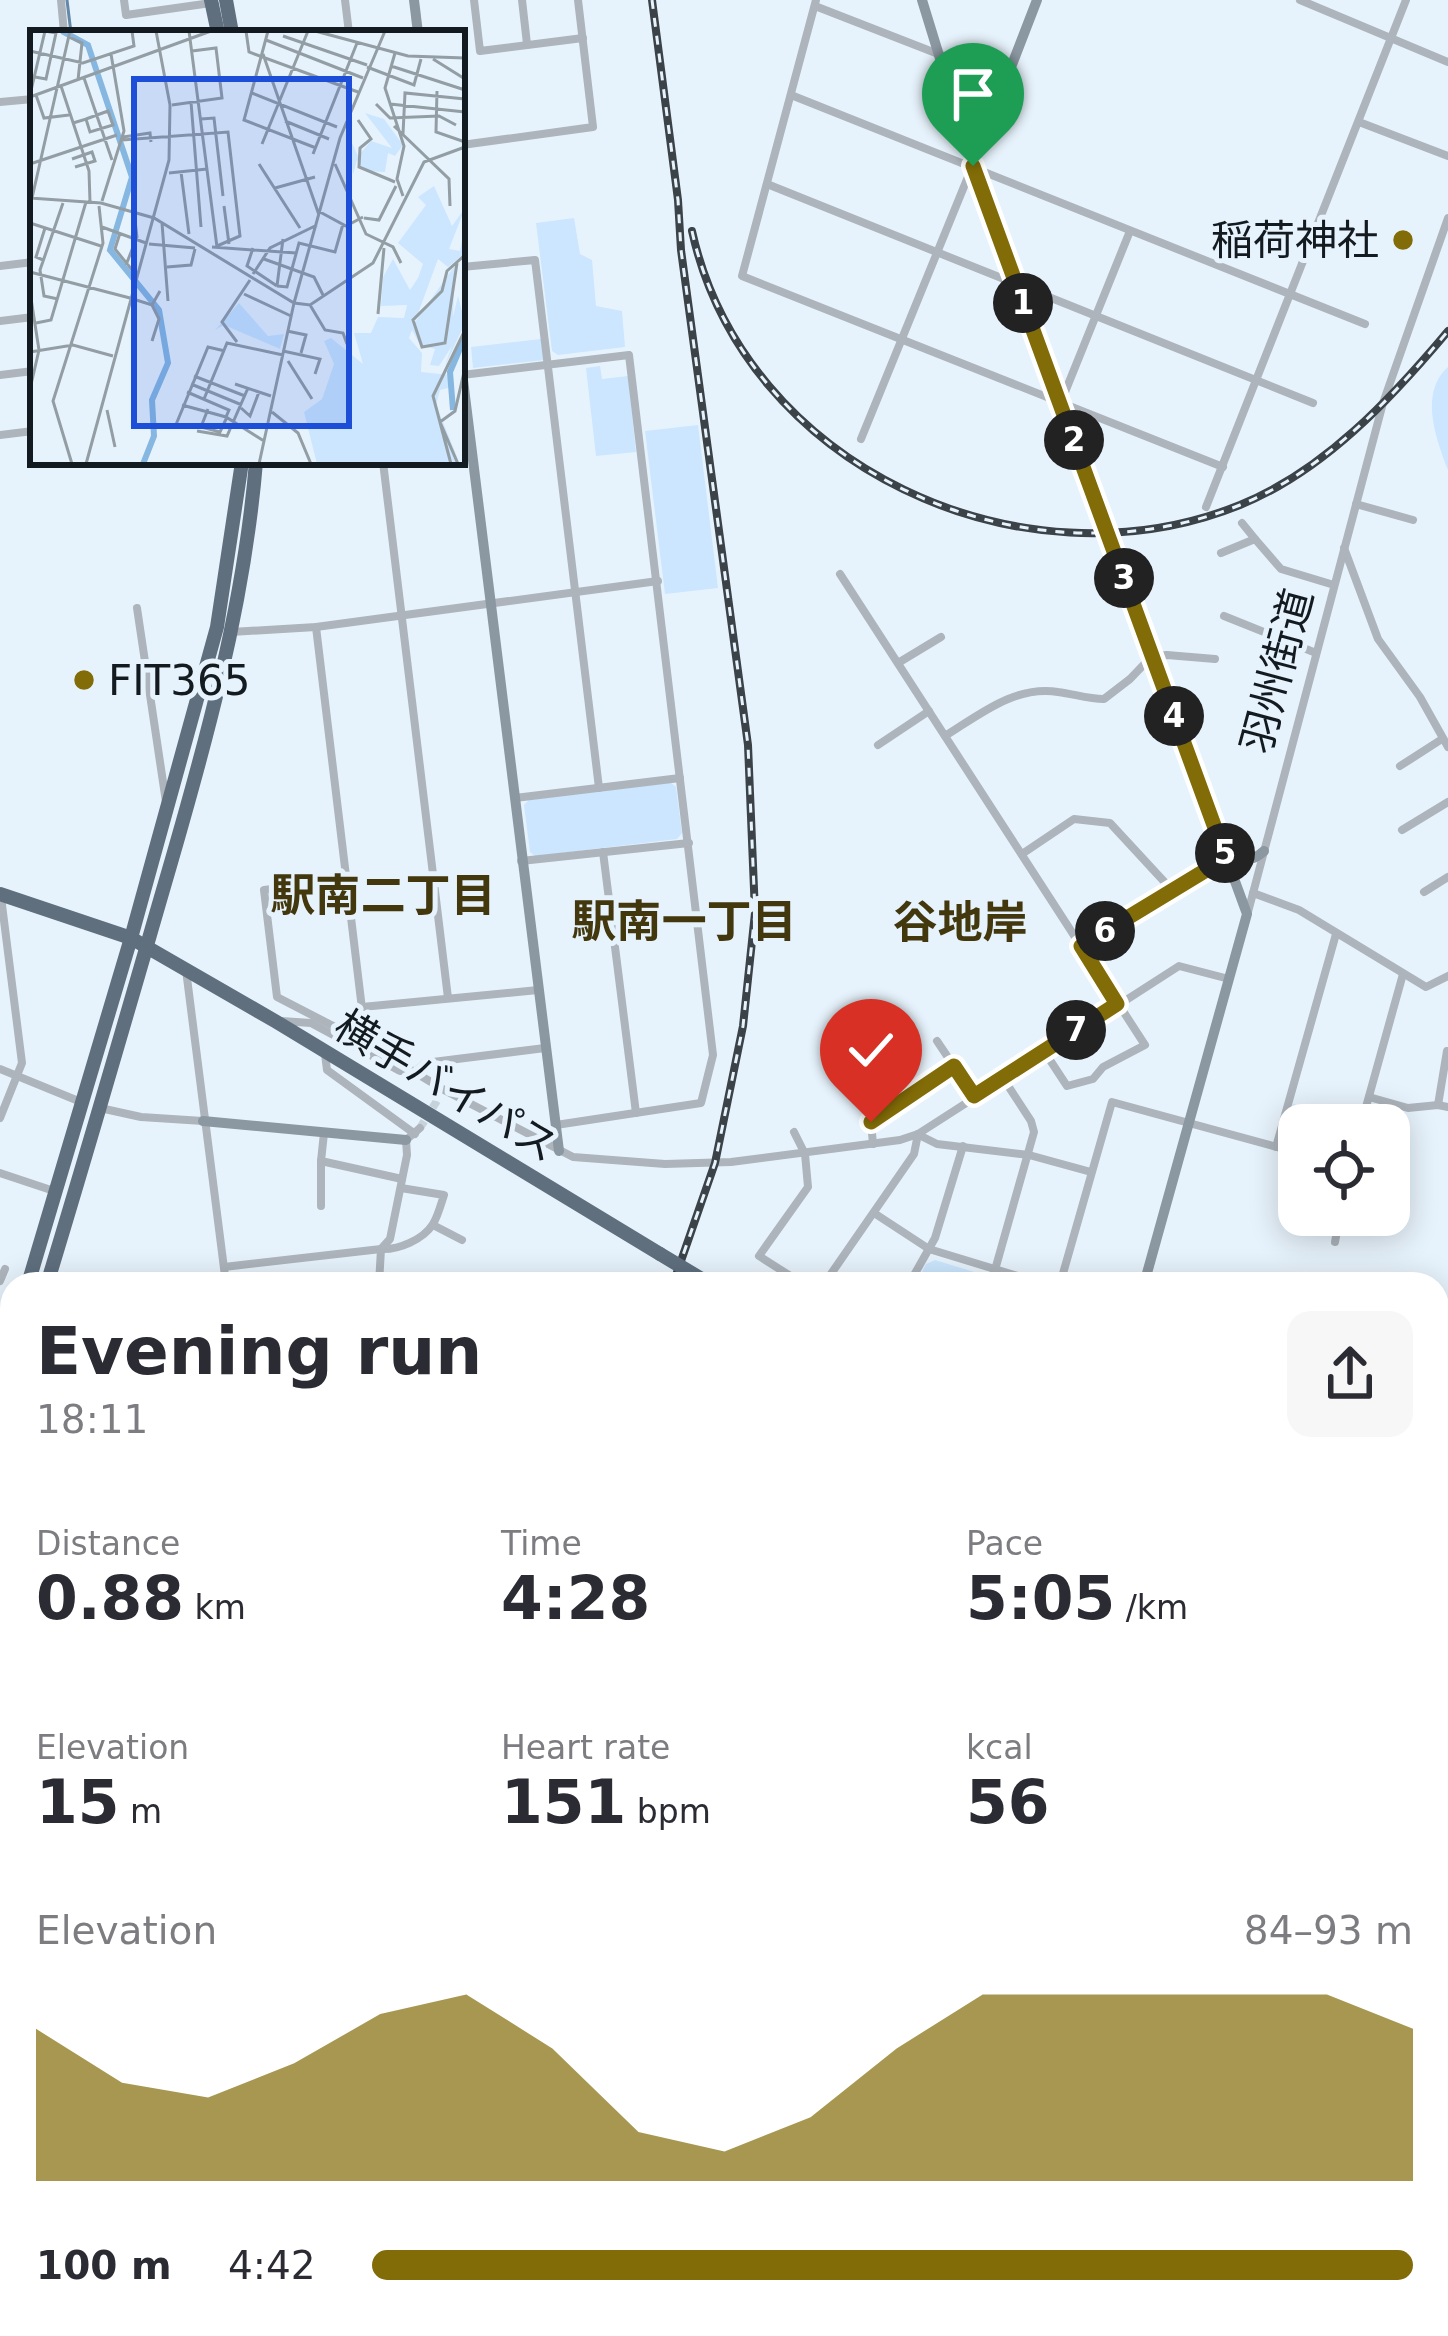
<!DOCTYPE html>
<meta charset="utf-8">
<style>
body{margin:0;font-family:"DejaVu Sans","Noto Sans JP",sans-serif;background:#f7f7f7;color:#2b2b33;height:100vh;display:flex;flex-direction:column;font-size:45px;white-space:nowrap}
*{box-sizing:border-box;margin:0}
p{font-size:39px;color:#7c7c81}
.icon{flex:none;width:66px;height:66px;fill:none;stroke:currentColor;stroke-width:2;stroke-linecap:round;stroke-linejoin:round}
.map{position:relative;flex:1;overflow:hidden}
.drawer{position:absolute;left:0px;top:1272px;width:1449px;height:1065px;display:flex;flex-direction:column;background:#fff;border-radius:36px 36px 0 0;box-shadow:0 6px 30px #0003}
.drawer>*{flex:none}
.fabs{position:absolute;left:1278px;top:1104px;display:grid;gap:24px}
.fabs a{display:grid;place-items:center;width:132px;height:132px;border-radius:24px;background:#fff;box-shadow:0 6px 30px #0003;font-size:60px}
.pin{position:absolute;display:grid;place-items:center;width:102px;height:102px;color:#fff;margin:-123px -51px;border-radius:50% 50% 50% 0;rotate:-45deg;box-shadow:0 0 12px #0007}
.pin .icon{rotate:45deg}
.km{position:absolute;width:60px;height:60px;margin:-30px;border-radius:50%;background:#222;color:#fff;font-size:33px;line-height:60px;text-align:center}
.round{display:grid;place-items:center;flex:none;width:126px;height:126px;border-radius:24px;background:#f7f7f7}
.headline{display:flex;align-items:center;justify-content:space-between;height:204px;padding:0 36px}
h1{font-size:66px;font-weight:600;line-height:90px}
.figures{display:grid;grid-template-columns:repeat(3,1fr);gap:18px;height:204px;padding:12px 36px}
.figures div{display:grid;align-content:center}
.figures b{font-size:60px;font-weight:600}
.figures small{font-size:33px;font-weight:400}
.figures p{font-size:33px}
.chart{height:336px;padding:24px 36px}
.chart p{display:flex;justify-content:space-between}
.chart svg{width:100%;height:216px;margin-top:12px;fill:#826c07;opacity:.7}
ul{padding:0 36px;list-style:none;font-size:39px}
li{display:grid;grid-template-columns:192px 144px 1fr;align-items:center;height:90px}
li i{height:30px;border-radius:15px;background:#826c07}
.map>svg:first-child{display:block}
.green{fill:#cbe6fe}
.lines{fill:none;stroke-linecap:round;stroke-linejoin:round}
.stream{stroke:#6488a7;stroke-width:3}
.river{stroke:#86b7e1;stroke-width:18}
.street-tunnel{stroke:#c7d3db;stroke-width:8;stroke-dasharray:8 4;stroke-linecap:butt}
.street{stroke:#adb4bb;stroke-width:8}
.secondary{stroke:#8b97a1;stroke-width:10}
.highway{stroke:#5f6f7e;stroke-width:14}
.rail-casing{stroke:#3b4248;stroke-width:8}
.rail{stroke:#e7f3fc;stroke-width:3;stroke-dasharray:9;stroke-linecap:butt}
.highway-bridge{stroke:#5f6f7e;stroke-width:14}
.route-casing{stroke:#fff;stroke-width:24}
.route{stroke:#826c07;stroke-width:15}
.poi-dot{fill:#826c07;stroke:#e7f3fc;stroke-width:4.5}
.labels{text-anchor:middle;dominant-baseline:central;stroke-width:10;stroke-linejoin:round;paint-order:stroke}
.poi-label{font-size:42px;fill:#141b20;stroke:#e7f3fc;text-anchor:end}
.street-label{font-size:42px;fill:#141b20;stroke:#e7f3fc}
.neighbourhood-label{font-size:45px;font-weight:bold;fill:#42370d;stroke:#e7f3fc}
.inset-river{fill:none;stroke:#86b7e1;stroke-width:6}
.inset-road{fill:none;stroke:#939da4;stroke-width:3}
.view{fill:#1d4ed8;fill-opacity:0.15;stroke:#1d4ed8;stroke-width:6}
.inset-edge{fill:none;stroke:#141b20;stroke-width:6}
</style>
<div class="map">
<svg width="1448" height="2336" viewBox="0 0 1448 2336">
<rect width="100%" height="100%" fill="#e7f3fc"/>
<g class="green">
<polygon points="574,218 580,254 592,260 596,306 622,311 625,347 558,355 552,351 536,223"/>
<polygon points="541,339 544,360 473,368 471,347"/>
<polygon points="600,366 602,379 628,376 636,452 596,456 586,368"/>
<path d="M1448 367V470C1436 438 1419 393 1448 367Z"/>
<polygon points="698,425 718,588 665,594 645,431"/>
<polygon points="670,782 676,787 682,833 677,839 535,856 530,852 524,805 529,800"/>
<polygon points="1293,1104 1358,1124 1299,1125 1299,1146 1286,1142 1283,1136"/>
<polygon points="935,1260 984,1275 985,1284 916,1284 926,1264"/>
<polygon points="1437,1833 1448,1834 1448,2336 1152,2336 1151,2325 1437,2325"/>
</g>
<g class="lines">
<polyline class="stream" points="67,0 71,33"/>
<polyline class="river" points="107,2325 108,2336"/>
<polyline class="street-tunnel" points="420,1128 438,1099"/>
<g class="street">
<polyline points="61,0 64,33"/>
<polyline points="124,0 126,15 211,3"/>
<polyline points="345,0 349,33"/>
<polyline points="474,0 480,51 583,38"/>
<polyline points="522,0 527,44"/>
<polyline points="816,0 742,276 1223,467"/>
<polyline points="1300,0 1448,62"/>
<polyline points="815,6 1005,80"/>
<polyline points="791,95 1365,324"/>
<polyline points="0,102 33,99"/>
<polyline points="1359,122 1448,156"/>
<polyline points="462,145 593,127 578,0"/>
<polyline points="767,184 1313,403"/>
<polyline points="0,266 33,262"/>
<polyline points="462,267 535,260 599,788"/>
<polyline points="0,321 33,317"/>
<polyline points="0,375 33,371"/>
<polyline points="462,375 629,355 713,1055 701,1103 556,1125"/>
<polyline points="1061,402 1130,231"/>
<polyline points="0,435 33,431"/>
<polyline points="861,439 972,167"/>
<polyline points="383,462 448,998"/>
<polyline points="1356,504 1413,520"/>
<polyline points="1206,507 1406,0"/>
<polyline points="1242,523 1255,539"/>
<polyline points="1344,548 1378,639 1420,697 1448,747"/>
<polyline points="1221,553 1255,539 1281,569 1334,585"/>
<polyline points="840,574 1145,1045 1103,1067 1093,1079 1067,1086 1044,1051"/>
<polyline points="137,608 166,802"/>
<polyline points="1224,616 1316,653"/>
<polyline points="316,627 366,1042"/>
<polyline points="231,632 316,627 658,581"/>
<polyline points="898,663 941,637"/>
<path d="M945 736C979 715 1015 685 1058 692 1074 694 1088 699 1104 699L1130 679 1152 656 1167 655 1215 659"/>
<polyline points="878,745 929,711"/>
<polyline points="1400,766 1442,739"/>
<polyline points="515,798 680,778"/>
<polyline points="1402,830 1448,802"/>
<polyline points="603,852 636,1113"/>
<polyline points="1022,854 1074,819 1110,823 1171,889"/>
<polyline points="521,861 689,843"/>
<polyline points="346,880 264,890 277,997 366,1043 446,1091 573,1157 665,1164 731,1162 900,1140 918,1134 1179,966 1229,979"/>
<polyline points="1424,892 1448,877"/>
<polyline points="1253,893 1299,910 1426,987 1448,976"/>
<polyline points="1248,912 1383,403 1448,218"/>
<polyline points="1081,946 1226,858"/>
<polyline points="186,970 226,1284"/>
<polyline points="362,1007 538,990"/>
<polyline points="281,1021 311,1023 400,1071 416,1071 425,1063 545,1048"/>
<polyline points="937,1041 974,1096"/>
<polyline points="325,1054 327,1070 415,1134"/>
<polyline points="0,1069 81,1102"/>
<polyline points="1369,1097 1408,1108 1438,1105 1448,1107"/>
<polyline points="1438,1105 1447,1051"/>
<polyline points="100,1108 141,1117 203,1121"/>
<polyline points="0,1118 22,1063 1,897"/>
<polyline points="1361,1125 1403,974"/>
<polyline points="794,1132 805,1154 808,1187 759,1256 803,1284"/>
<polyline points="324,1133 321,1161 402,1179"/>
<polyline points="919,1135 937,1144 1029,1155 1091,1172"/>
<polyline points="873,1144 871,1122 954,1066"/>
<polyline points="1276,1147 1336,934"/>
<polyline points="0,1173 54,1191"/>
<polyline points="321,1206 321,1161"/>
<polyline points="874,1213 929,1249 1044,1284"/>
<polyline points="433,1225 462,1240"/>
<polyline points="1335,1242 1340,1215"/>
<polyline points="224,1267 381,1249 390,1239 407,1155 406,1140 420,1128"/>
<polyline points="0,1281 5,1269"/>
<path d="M379 1284 381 1249C398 1250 423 1240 433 1224 438 1216 441 1204 444 1195L401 1188"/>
<polyline points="824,1284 914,1154 918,1134"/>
<polyline points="909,1284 935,1238 963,1146"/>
<polyline points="991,1284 1034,1132 1031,1121 1003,1078"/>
<polyline points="1060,1284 1112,1102 1299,1153"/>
<polyline points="0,1321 12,1325"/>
<polyline points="1437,1459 1448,1450"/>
<polyline points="0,1481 12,1485"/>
<polyline points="1437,1738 1442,1741 1443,1746 1437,1756"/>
<polyline points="0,1902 12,1905"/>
<polyline points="695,2325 706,2336"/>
<polyline points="1040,2325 1053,2336"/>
<polyline points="277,2336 277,2325"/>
<polyline points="333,2336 334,2325"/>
<polyline points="451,2336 455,2325"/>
<polyline points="523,2336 529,2325"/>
<polyline points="595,2336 601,2325"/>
<polyline points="669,2336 677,2325"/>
<polyline points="1057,2336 1063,2325"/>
<polyline points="1113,2336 1121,2325"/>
</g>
<g class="secondary">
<polyline points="414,0 418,33"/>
<polyline points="922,0 973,166 1247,914 1144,1284"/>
<polyline points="974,163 1037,0"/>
<polyline points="462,372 559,1151"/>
<path d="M1225 850C1237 863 1251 863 1264 851"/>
<polyline points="203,1121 406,1140"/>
</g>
<g class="highway">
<polyline points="211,0 218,33"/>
<polyline points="226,0 232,33"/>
<polyline points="0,894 131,938 275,1021 660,1254"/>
<polyline points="28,1284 131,938 217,627 242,462"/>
<path d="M47 1284C87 1153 125 1021 163 890 204 750 244 608 256 462"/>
<polyline points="0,1380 12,1338"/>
<polyline points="1437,1396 1448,1387"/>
<polyline points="0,1440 12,1400"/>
<polyline points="911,2336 913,2325"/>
</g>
<g class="rail-casing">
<g id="rail">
<polyline points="652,0 678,200 681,250 748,745 755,913 743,1026 715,1163 673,1284"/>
<path d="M692 231C744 467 1022 593 1240 505 1324 471 1391 399 1448 331"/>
<polyline points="211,2336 216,2325"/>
</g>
</g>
<use href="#rail" class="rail"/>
<polyline class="highway-bridge" points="660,1254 700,1278"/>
</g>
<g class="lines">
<g class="route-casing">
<polyline id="route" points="871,1122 954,1066 974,1096 1117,1004 1081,946 1226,858 973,166"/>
</g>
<use href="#route" class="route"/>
</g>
<g class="poi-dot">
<circle cx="1403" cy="240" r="12"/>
<circle cx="84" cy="680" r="12"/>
</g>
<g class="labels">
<g class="poi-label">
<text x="1379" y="240">稲荷神社</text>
<text x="108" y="680" text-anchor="start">FIT365</text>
</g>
<g class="street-label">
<text transform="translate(1277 671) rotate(-75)">羽州街道</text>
<text transform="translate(446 1086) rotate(31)">横手バイパス</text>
</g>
<g class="neighbourhood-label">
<text x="383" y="895">駅南二丁目</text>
<text x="684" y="921">駅南一丁目</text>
<text x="960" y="922">谷地岸</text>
</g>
</g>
<g transform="translate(30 30)">
<rect width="435" height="435" fill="#e7f3fc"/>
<path d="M335 83 354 89 373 115 365 126 358 123 355 142 335 141 327 130 323 145 318 104 328 126 341 111 362 118ZM404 156 422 196 435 178 419 219 430 221 435 194V223L418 237 408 229 379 308 392 323 391 342 420 345 422 357 410 360 406 375 430 434H287L274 382 292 369 304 334 294 311 301 308 333 334 324 303H341L348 287 374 288 377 275 351 276 353 247 363 229 380 260 388 248 393 234 368 213 396 175 388 167ZM425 235 423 287 428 266 435 293 414 338 422 316 409 336 400 335 405 319 390 315 381 298ZM209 273 238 306 254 304 250 319 194 295 185 300Z" fill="#cbe6fe"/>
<path class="inset-river" d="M32 1 58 15 102 147 80 220 129 280 138 333 122 370 124 406 113 434M423 380 420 342 434 309"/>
<path class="inset-road" d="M159 1 187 217M216 1 219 22 328 62M238 1 214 90 286 118M285 1 378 26 435 28M253 6 337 35M39 7 52 13 48 50M236 10 333 48M0 21 53 33 104 16 102 1M365 23 355 58 374 116 367 149 373 166M233 24 289 185M403 29 435 49M361 36 435 60M337 37 384 55 391 29M54 48 82 130M31 56 59 141 60 172M407 61 406 102 435 112M222 63 307 97M6 65 14 88 39 85M0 67 181 1M0 67V65L15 1 26 3 16 49 5 47M161 72 171 197M346 74 360 88 409 86 426 95M360 74 435 82M142 75 192 68 186 18 162 21M171 89 184 88 193 166M328 90 341 109 330 118 329 137 365 152M255 91 299 109M43 93 56 89 60 102 83 95 78 81 56 89M364 96 419 149 420 176M373 104 375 63 435 69M93 107 120 103 121 112M92 110 198 102 210 206 187 216M232 114 278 1M283 124 327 13M42 129 62 122 65 131 45 137M0 134 87 105M229 134 270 198M305 134 336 204 363 217 371 233M151 142 159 204M139 143 177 139M245 158 285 147M0 168 71 173 124 188 264 273 280 275 343 233 394 132 435 117M2 168 40 1M72 171 94 101 81 24M194 176 199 214M290 182 316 196 333 187M334 188 349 190 366 156M0 193 71 216M132 193 138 271M72 197 116 213M90 203 85 219 107 246M119 214 165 218M182 217 266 223M223 218 217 236 247 256M434 228 435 283M234 229 284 247 293 265M13 230 6 227 15 198M427 233 415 313 392 317 383 290 412 261 417 241 435 225M96 235 107 207 104 182M137 237 161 235 165 219M0 242 100 268M223 244 240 218 287 195M247 256 257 257 269 213 305 222 313 194M247 256 253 209M0 262 9 320 0 359M214 264 261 286M28 269 14 266 10 240 33 173M103 269 122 275 130 261M264 273 310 108 355 1M122 275 129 289 122 311M280 275 295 300 313 303 317 314M348 284 354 218M6 293 21 290 56 172M257 301 276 305 271 323M207 312 192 292 220 250M253 321 290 329 285 344M0 322 43 315 83 326M258 331 282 369M164 346 215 366M161 354 212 375M205 354 241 366M157 362 199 380 196 387M174 369 197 313 253 325M152 375 196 387 234 411M211 378 220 386 229 362M178 379 171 397 190 402 197 387M77 380 85 417M242 382 268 403 281 434M145 397 178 317 195 321M167 401 197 406 218 358M42 434 23 371 73 213 69 176M56 434 139 130 140 75 126 1M229 434 264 273M421 434 403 366 435 300M428 434 410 392 425 381 435 338"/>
<path class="view" d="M104 49H319V396H104Z"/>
<rect width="435" height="435" class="inset-edge"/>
</g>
</svg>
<div class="fabs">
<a><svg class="icon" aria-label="locate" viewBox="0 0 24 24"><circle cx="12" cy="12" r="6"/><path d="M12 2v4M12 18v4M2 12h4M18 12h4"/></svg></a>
</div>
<div class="pin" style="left:973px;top:166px;background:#1e9e55"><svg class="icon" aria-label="arrive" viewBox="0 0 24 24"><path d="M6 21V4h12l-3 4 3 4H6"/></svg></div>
<div class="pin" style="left:871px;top:1122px;background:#d93025"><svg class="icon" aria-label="check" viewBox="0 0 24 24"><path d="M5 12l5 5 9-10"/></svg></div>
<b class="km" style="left:1023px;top:303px">1</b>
<b class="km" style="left:1074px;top:440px">2</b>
<b class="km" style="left:1124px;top:578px">3</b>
<b class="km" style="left:1174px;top:716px">4</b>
<b class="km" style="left:1225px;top:853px">5</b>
<b class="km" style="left:1105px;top:931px">6</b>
<b class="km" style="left:1076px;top:1030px">7</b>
<section class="drawer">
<div class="headline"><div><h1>Evening run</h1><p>18:11</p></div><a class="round"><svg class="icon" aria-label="share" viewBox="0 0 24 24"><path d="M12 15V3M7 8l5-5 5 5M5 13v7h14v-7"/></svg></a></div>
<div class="figures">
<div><p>Distance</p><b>0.88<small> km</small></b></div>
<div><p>Time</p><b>4:28</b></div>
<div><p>Pace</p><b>5:05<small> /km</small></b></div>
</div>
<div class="figures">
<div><p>Elevation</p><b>15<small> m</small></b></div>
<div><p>Heart rate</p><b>151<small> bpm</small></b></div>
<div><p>kcal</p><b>56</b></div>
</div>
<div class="chart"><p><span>Elevation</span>84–93 m</p>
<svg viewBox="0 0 160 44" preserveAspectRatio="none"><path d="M0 44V13L10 24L20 27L30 20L40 10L50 6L60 17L70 34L80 38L90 31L100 17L110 6L120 6L130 6L140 6L150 6L160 13V44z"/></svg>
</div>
<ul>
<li><b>100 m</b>4:42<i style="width:100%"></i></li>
</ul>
</section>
</div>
